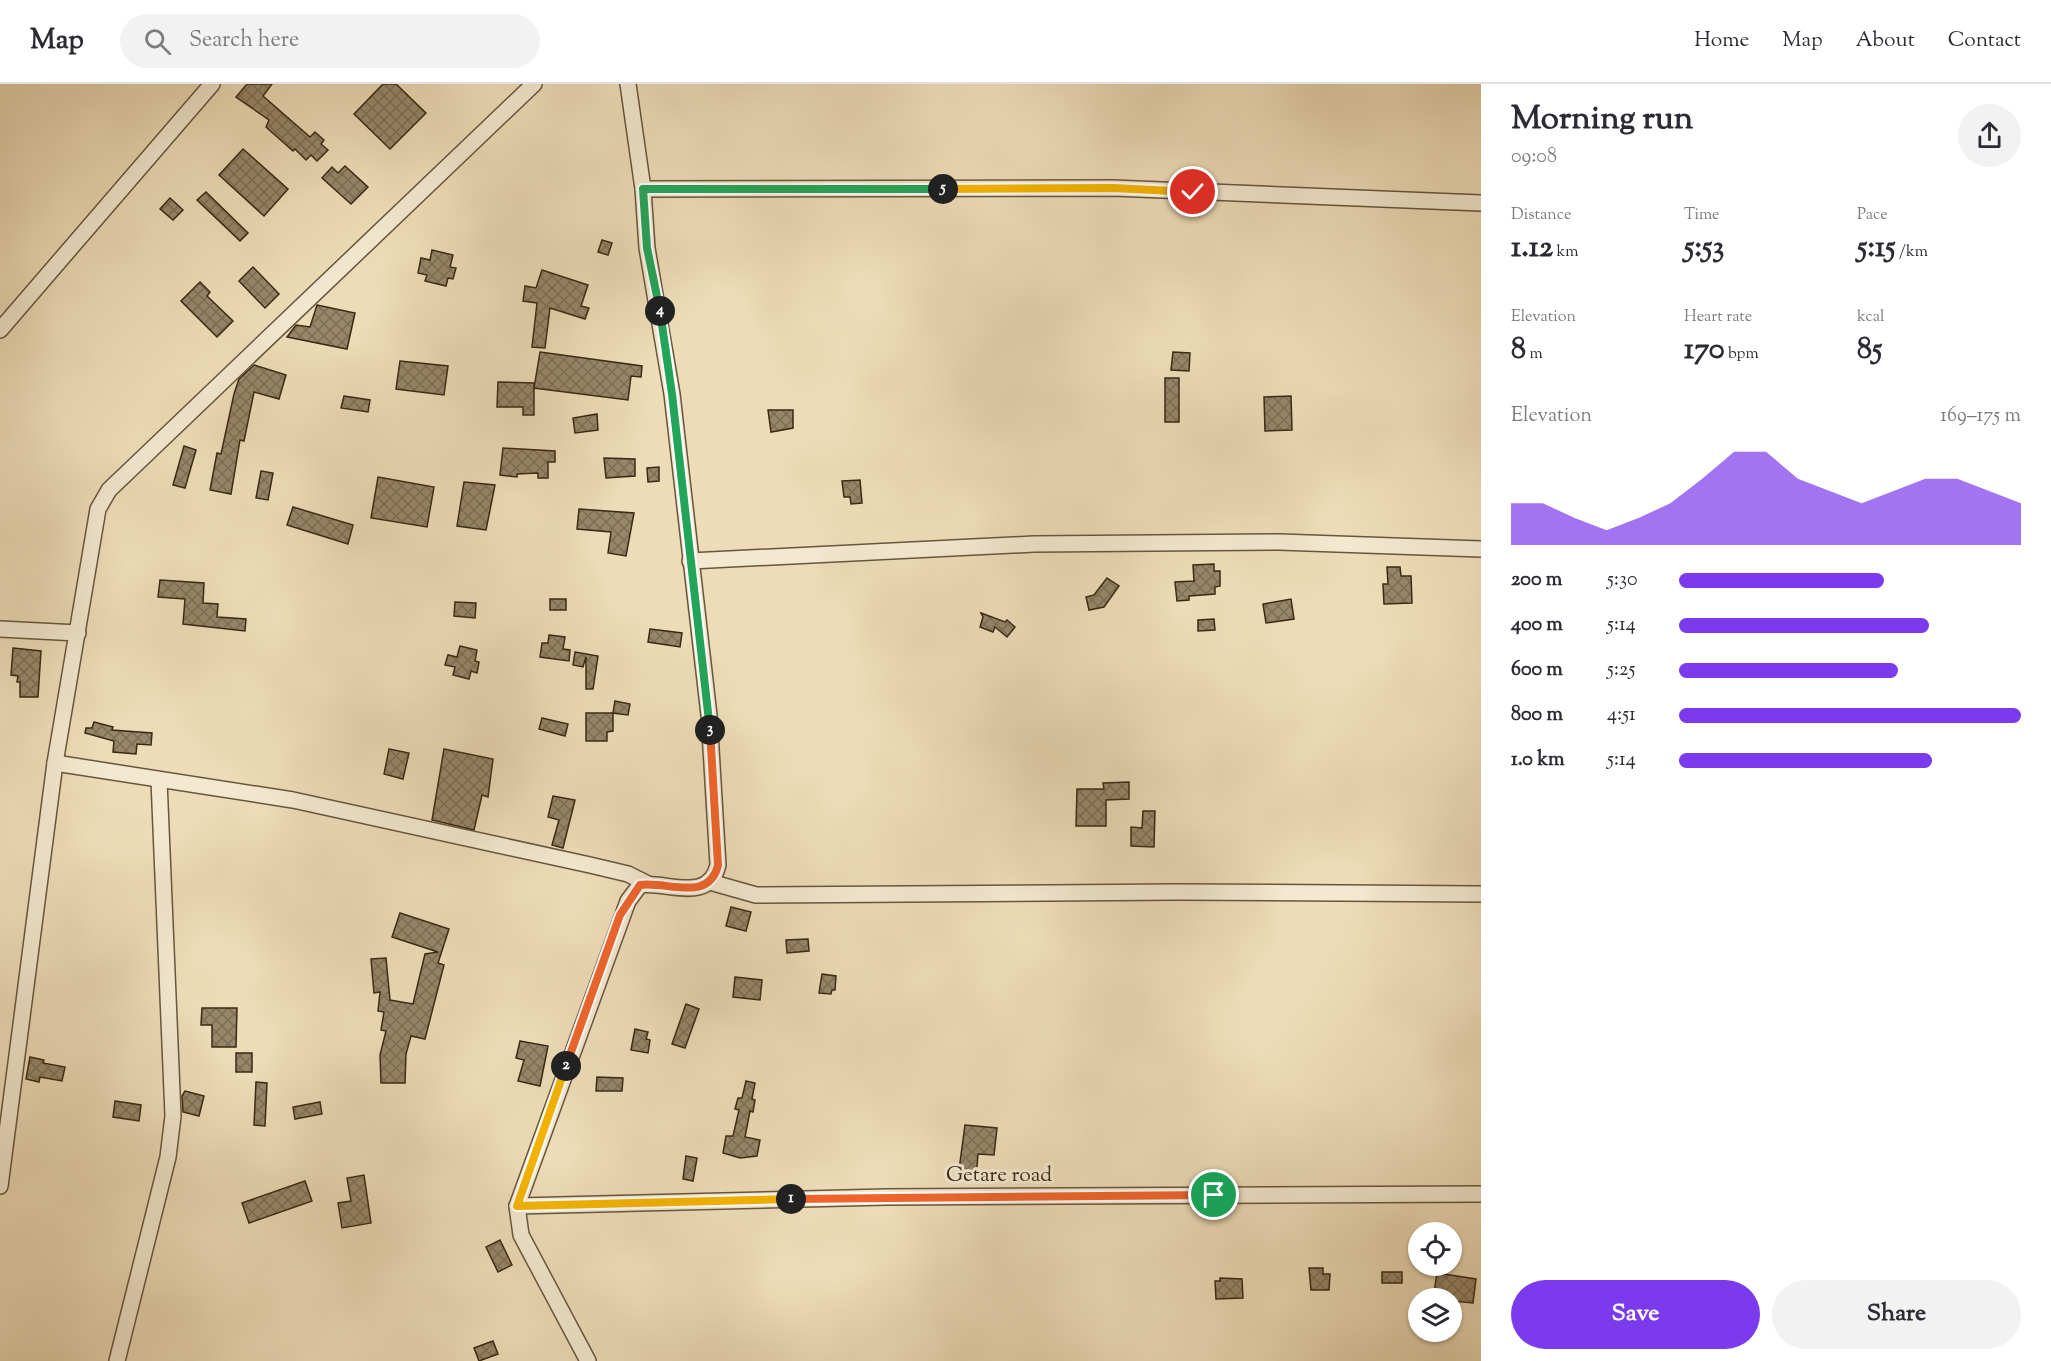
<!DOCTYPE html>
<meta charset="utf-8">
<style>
body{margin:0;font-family:"Sorts Mill Goudy",serif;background:#f2f2f3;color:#2b2b33;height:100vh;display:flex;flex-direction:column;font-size:22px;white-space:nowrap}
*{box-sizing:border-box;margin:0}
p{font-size:20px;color:#7c7c81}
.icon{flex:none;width:33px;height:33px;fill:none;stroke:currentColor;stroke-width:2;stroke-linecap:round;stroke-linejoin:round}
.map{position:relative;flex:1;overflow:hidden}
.panel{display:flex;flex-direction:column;background:#fff;width:570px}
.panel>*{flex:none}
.fabs{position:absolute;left:1408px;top:1138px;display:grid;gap:12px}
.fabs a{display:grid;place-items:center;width:54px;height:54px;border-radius:50%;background:#fff;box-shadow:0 2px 4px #0004;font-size:30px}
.pin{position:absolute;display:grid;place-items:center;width:51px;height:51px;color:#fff;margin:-26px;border:3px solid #fff;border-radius:50%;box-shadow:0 2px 6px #0007}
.km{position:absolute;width:30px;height:30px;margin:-15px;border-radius:50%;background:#222;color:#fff;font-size:16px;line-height:30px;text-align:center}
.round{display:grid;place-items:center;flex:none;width:63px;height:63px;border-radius:32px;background:#f2f2f3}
.summary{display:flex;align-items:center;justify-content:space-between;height:102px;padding:0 30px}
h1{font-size:33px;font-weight:700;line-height:45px}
.metrics{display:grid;grid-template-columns:repeat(3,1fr);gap:9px;height:102px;padding:6px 30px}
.metrics div{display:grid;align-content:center}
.metrics b{font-size:30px;font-weight:700}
.metrics small{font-size:16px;font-weight:400}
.metrics p{font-size:16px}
.chart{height:168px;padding:12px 30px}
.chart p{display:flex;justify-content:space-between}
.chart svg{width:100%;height:108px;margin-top:6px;fill:#7c3aed;opacity:.7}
.action{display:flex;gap:12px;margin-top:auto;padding:12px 30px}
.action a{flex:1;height:69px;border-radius:36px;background:#7c3aed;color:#fff;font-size:24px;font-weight:700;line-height:69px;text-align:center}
.action a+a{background:#f2f2f3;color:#2b2b33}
ul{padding:0 30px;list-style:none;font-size:20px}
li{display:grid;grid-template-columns:96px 72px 1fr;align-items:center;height:45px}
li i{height:15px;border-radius:8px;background:#7c3aed}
header{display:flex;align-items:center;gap:36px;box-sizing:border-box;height:84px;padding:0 30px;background:#fff;border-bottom:2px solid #e1e1e2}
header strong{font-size:28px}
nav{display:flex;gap:33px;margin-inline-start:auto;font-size:21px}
.search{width:420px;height:54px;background:#f2f2f3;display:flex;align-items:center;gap:15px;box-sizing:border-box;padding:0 21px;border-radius:33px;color:#7c7c81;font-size:22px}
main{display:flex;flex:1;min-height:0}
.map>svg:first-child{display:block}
.building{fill:url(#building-cross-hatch);stroke:#3a2915;stroke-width:1.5}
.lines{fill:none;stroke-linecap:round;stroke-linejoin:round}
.street-casing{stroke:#67563e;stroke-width:18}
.street{stroke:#f3e8d0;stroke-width:15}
.split-1-casing{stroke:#fff;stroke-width:12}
.split-2-casing{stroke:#fff;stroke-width:12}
.split-3-casing{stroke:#fff;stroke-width:12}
.split-4-casing{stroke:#fff;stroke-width:12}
.split-5-casing{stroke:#fff;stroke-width:12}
.split-6-casing{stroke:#fff;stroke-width:12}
.split-1{stroke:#f0652b;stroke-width:8}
.split-2{stroke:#f5b400;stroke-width:8}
.split-3{stroke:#f0652b;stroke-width:8}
.split-4{stroke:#22a559;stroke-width:8}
.split-5{stroke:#22a559;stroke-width:8}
.split-6{stroke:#f5b400;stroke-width:8}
.labels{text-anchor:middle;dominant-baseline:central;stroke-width:6;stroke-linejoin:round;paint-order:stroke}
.street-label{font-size:21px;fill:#3a2915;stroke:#f3e8d0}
</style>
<header>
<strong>Map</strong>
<div class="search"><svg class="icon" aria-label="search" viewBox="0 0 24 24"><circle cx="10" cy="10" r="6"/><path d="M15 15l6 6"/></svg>Search here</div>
<nav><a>Home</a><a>Map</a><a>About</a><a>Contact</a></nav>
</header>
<main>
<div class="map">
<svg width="1481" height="1277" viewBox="0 0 1481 1277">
<defs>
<pattern id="building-cross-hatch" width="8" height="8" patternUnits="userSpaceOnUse" patternTransform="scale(1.5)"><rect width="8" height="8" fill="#978669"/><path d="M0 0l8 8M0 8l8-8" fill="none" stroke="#7c6e55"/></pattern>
</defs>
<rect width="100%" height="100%" fill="#eddcb7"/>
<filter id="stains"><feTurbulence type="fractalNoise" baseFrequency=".00333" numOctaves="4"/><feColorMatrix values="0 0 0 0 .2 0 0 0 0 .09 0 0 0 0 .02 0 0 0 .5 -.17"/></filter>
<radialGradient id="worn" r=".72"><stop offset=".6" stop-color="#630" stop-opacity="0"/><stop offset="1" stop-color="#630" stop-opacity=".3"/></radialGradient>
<g class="building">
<polygon points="247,0 272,0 263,12 310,53 315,48 324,56 321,60 328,66 317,77 311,71 306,76 295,65 293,67 266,43 269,36 236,13"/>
<polygon points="383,0 396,0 426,29 390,65 354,30"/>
<polygon points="243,65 288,105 264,132 219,91"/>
<polygon points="345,82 368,103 351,120 322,94 332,83 338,89"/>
<polygon points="206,108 248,149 240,157 197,116"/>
<polygon points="170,114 183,126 173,136 160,125"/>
<polygon points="602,156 612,159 608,171 598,168"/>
<polygon points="432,166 453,171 450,183 456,184 453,195 448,194 446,202 425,197 427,191 418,189 421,174 430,176"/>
<polygon points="253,183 279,210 265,224 239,197"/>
<polygon points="542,186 588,201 581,222 589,224 585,235 550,224 545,264 532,263 537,219 523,217 525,202 536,204"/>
<polygon points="200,198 210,208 207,212 233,237 217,253 181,217"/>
<polygon points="317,221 355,229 347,265 287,253 296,241 310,243"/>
<polygon points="540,268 642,282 641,293 631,292 628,316 534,304"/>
<polygon points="1173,268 1190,269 1189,287 1171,286"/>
<polygon points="400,277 448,282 444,311 396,305"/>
<polygon points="254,281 286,291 279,315 254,308 244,357 240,356 231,410 210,406 217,369 221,370 234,310 239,295"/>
<rect x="1165" y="294" width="14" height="44"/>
<polygon points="498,298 534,299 534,331 523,331 523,323 497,323"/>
<polygon points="344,312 370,316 368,328 341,324"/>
<polygon points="1291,312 1292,346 1265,347 1264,313"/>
<polygon points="768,326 793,326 793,344 771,348"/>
<polygon points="597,330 598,346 575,349 573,334"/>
<polygon points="184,362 196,366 185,404 173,401"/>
<polygon points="503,364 555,367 555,378 548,378 548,394 538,394 538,389 517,390 517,393 500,391"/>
<polygon points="604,374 635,375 635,392 606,394"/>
<polygon points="659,383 659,397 648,398 647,384"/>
<polygon points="261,387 273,389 268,416 256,414"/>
<polygon points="378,393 434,403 427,443 371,434"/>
<polygon points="860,396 862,419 851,420 850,413 844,413 842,397"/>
<polygon points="464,398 495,401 486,446 457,442"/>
<polygon points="293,423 353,441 348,460 287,441"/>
<polygon points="579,425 634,429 626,472 608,469 611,448 577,445"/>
<polygon points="1214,480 1214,487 1220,487 1220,502 1215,503 1215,510 1189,512 1189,516 1177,517 1175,498 1194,497 1193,481"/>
<polygon points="1387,483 1400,483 1401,492 1411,492 1412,519 1384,520 1383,500 1388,500"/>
<polygon points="1107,494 1119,502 1104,523 1089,526 1086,513 1094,511"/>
<polygon points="160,496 204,499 203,519 218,520 217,533 246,535 245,547 183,540 185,515 158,513"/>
<rect x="550" y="515" width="16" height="11"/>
<polygon points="1291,515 1294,535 1266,539 1263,520"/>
<polygon points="455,518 476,519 475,534 454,532"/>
<polygon points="981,529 1005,538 1007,536 1015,543 1007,553 995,543 993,548 980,543 983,533"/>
<polygon points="1214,535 1215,546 1198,547 1198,536"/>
<polygon points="650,545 682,549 680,563 648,558"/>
<polygon points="549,551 565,553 563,565 570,566 569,577 540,573 542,559 548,559"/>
<polygon points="460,562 477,566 475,577 479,578 477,589 471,587 469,595 453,591 455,583 445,581 448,571 457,573"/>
<polygon points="13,564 41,567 38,613 20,613 20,598 17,598 18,592 11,591"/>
<polygon points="575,568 598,572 593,605 586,605 586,573 583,583 573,581"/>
<polygon points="615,617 630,620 628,631 613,629"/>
<polygon points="586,629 613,629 613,647 607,648 607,657 586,657"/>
<polygon points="542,634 568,640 565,652 539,645"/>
<polygon points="94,638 113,643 112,646 152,649 151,661 137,660 136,670 113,668 114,657 85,649 86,644 92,644"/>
<polygon points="389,665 409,669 403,695 384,690"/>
<polygon points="444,665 493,675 488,713 482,711 474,746 432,736"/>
<polygon points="1129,698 1129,715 1106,716 1106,742 1076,742 1077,705 1104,705 1103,699"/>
<polygon points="553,712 575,716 563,764 552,761 559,736 548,733"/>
<polygon points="1143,727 1155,727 1154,763 1131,762 1131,743 1142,744"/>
<polygon points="731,823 751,828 746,847 726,842"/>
<polygon points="400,829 449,845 438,879 444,881 425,955 411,952 406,970 405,999 381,999 380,971 386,947 381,946 384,928 378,927 380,908 374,909 371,875 386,874 390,916 413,920 425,870 438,868 392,853"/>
<polygon points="808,855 809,867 787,869 786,856"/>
<polygon points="822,890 836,892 835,906 832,906 831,910 819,909"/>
<polygon points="735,893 762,896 760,916 733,913"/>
<polygon points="686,920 699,925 685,964 672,960"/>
<polygon points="202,924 237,924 236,963 212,963 212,941 201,941"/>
<polygon points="635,945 648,948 646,955 650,956 648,969 631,966"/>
<polygon points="520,957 548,962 540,1002 518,997 524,976 516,974"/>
<rect x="236" y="969" width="16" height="19"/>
<polygon points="30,973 44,976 43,979 65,983 62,997 40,993 39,998 26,995"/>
<polygon points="597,993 623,994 622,1007 596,1007"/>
<polygon points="746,997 755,999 752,1015 755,1016 753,1028 750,1027 745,1053 760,1056 757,1072 740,1074 723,1069 726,1052 733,1052 739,1026 735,1025 738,1014 742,1014"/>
<polygon points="256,998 267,999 265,1042 254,1041"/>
<polygon points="185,1007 204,1012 199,1032 183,1028 182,1012"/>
<polygon points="115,1017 141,1021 139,1037 113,1033"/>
<polygon points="320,1018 322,1030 295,1035 293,1023"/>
<polygon points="965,1041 997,1044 994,1071 978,1070 976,1095 958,1093"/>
<polygon points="686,1072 697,1074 693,1097 683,1095"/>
<polygon points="364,1091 371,1139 342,1144 338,1119 351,1117 347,1094"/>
<polygon points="305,1097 312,1117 249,1139 242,1119"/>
<polygon points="500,1156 512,1181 498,1188 486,1163"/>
<polygon points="1309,1184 1323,1184 1323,1190 1330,1190 1329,1206 1311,1206"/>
<rect x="1382" y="1188" width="20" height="11"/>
<polygon points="1437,1189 1476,1195 1473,1219 1433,1215"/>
<polygon points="1220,1194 1242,1195 1243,1214 1216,1215 1215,1197 1220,1197"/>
<polygon points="493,1257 498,1270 479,1277 474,1264"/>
</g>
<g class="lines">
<g class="street-casing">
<g id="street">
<polyline points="643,105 1113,104 1481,119"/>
<polyline points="0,246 212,0"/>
<polyline points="690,477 1034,460 1279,458 1481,465"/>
<polyline points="0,545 78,549"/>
<polyline points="55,679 293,716 590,781 628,790 648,800"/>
<polyline points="710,798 756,811 1178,808 1481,810"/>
<polyline points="0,1102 55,679 98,425 109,406 534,0"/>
<polyline points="517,1122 886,1113 1481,1110"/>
<polyline points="117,1277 168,1073 173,1032 159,696"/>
<path d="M588 1277 521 1151 517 1122 628 817 640 801C667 797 709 820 718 781L709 631 672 310 647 164 643 105 628 0"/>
</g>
</g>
<use href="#street" class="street"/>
</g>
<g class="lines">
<g class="split-1-casing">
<polyline id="split-1" points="791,1115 1214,1111"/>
</g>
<g class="split-2-casing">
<polyline id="split-2" points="566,982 517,1122 791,1115"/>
</g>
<g class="split-3-casing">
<path id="split-3" d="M566 982 620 831 640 801C667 797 709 819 718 781L710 646"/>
</g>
<g class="split-4-casing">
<polyline id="split-4" points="660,227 672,310 710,646"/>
</g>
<g class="split-5-casing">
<polyline id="split-5" points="660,227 647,164 643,105 943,105"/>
</g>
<g class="split-6-casing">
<polyline id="split-6" points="943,105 1113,104 1193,108"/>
</g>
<use href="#split-1" class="split-1"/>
<use href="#split-2" class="split-2"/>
<use href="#split-3" class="split-3"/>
<use href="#split-4" class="split-4"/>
<use href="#split-5" class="split-5"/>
<use href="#split-6" class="split-6"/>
</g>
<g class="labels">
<g class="street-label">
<text x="999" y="1092">Getare road</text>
</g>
</g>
<rect width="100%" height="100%" filter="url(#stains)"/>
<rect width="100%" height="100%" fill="url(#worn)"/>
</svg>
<div class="fabs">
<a><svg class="icon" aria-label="locate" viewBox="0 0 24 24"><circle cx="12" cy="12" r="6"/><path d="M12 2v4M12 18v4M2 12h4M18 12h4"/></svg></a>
<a><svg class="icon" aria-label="layers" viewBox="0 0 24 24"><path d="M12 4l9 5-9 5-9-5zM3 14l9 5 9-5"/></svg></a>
</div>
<div class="pin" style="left:1214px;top:1111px;background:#1e9e55"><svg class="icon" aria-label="arrive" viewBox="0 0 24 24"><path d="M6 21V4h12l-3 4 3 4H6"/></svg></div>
<div class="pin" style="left:1193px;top:108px;background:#d93025"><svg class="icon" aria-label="check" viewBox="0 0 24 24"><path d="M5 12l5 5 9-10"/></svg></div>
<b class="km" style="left:791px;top:1115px">1</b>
<b class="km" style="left:566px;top:982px">2</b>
<b class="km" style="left:710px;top:646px">3</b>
<b class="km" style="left:660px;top:227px">4</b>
<b class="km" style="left:943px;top:105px">5</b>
</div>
<section class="panel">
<div class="summary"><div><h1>Morning run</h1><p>09:08</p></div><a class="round"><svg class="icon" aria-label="share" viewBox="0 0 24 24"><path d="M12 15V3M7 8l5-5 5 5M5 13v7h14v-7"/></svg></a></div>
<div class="metrics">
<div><p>Distance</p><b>1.12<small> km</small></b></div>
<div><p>Time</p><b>5:53</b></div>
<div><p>Pace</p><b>5:15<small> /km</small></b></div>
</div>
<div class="metrics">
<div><p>Elevation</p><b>8<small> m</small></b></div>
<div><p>Heart rate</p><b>170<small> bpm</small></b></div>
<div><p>kcal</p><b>85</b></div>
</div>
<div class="chart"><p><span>Elevation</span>169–175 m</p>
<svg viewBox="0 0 160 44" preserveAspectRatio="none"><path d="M0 44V27L10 27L20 33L30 38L40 33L50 27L60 17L70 6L80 6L90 17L100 22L110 27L120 22L130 17L140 17L150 22L160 27V44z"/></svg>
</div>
<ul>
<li><b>200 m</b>5:30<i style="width:60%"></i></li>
<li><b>400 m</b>5:14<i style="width:73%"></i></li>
<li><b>600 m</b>5:25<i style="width:64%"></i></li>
<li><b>800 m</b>4:51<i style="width:100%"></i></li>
<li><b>1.0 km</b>5:14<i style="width:74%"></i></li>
</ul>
<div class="action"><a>Save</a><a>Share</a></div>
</section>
</main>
